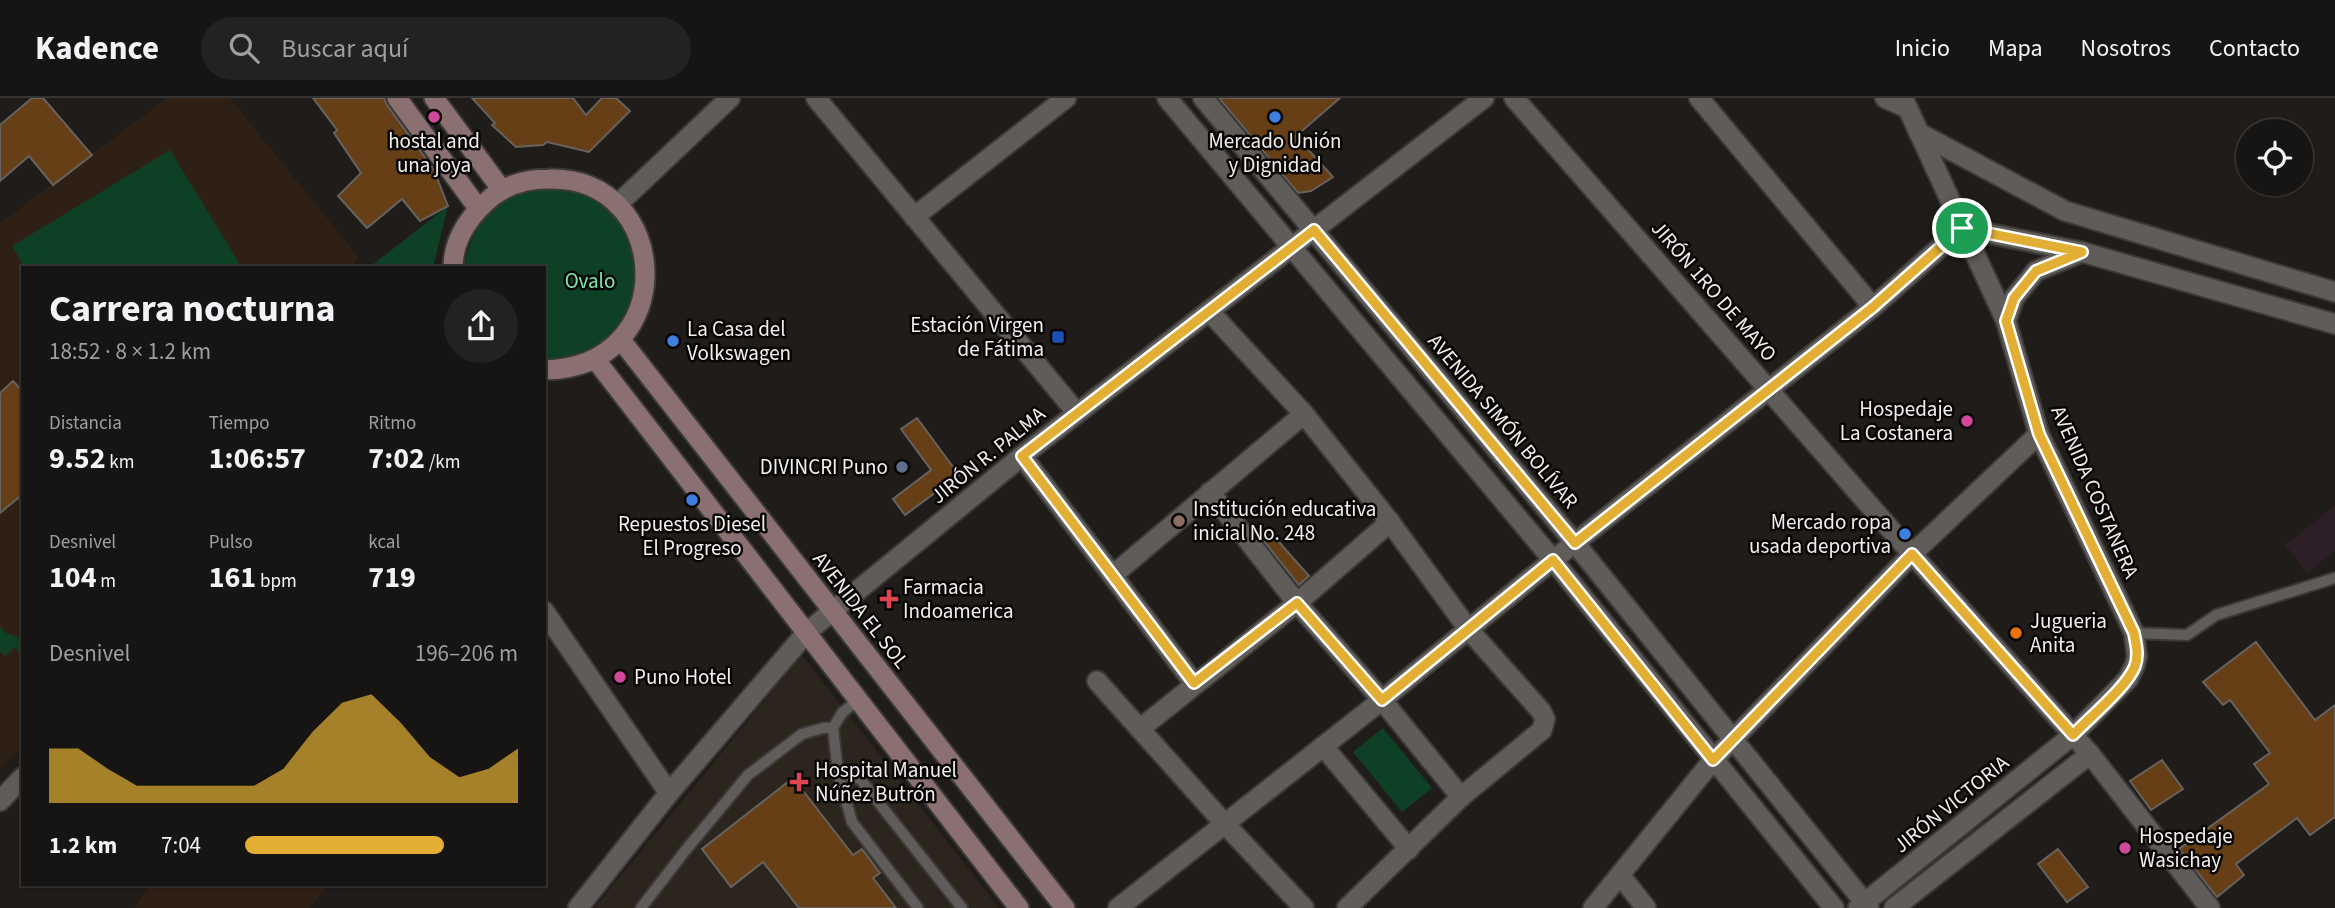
<!DOCTYPE html>
<html lang="es">
<meta charset="utf-8">
<style>
body{margin:0;font-family:"Source Sans 3",sans-serif;background:#242221;color:#f1f3f6;height:100vh;display:flex;flex-direction:column;font-size:26px;white-space:nowrap}
*{box-sizing:border-box;margin:0}
p{font-size:23px;color:#9e9fa0}
.icon{flex:none;width:38px;height:38px;fill:none;stroke:currentColor;stroke-width:2;stroke-linecap:round;stroke-linejoin:round}
.map{position:relative;flex:1;overflow:hidden}
.side{position:absolute;left:21px;top:168px;width:525px;height:620px;display:flex;flex-direction:column;background:#171513;border-radius:0px;box-shadow:0 2px 5px #0004,0 0 0 2px #363433}
.side>*{flex:none}
.buttons{position:absolute;left:2236px;top:21px;display:grid;gap:14px}
.buttons a{display:grid;place-items:center;width:77px;height:77px;border-radius:50%;background:#171513;box-shadow:0 2px 5px #0004,0 0 0 2px #363433;font-size:35px}
.pin{position:absolute;display:grid;place-items:center;width:60px;height:60px;color:#fff;margin:-30px;border:4px solid #fff;border-radius:50%;box-shadow:0 2px 7px #0007}
.round{display:grid;place-items:center;flex:none;width:74px;height:74px;border-radius:37px;background:#242221}
.headline{display:flex;align-items:center;justify-content:space-between;height:119px;padding:0 28px}
h1{font-size:38px;font-weight:700;line-height:52px}
.stats{display:grid;grid-template-columns:repeat(3,1fr);gap:10px;height:119px;padding:7px 28px}
.stats div{display:grid;align-content:center}
.stats b{font-size:30px;font-weight:700}
.stats small{font-size:19px;font-weight:400}
.stats p{font-size:19px}
.chart{height:196px;padding:14px 28px}
.chart p{display:flex;justify-content:space-between}
.chart svg{width:100%;height:126px;margin-top:7px;fill:#e2af34;opacity:.7}
ul{padding:0 28px;list-style:none;font-size:23px}
li{display:grid;grid-template-columns:112px 84px 1fr;align-items:center;height:52px}
li i{height:18px;border-radius:9px;background:#e2af34}
header{display:flex;align-items:center;gap:42px;box-sizing:border-box;height:98px;padding:0 35px;background:#171513;border-bottom:2px solid #363433}
header strong{font-size:33px}
nav{display:flex;gap:38px;margin-inline-start:auto;font-size:24px}
.search{width:490px;height:63px;background:#242221;display:flex;align-items:center;gap:18px;box-sizing:border-box;padding:0 24px;border-radius:38px;color:#9e9fa0;font-size:26px}
.map>svg:first-child{display:block}
.built{fill:#2c251e}
.industrial{fill:#2e1e28}
.education{fill:#2f2016}
.green{fill:#0e4026}
.building{fill:#673f17;stroke:#66625f;stroke-width:2}
.lines{fill:none;stroke-linecap:round;stroke-linejoin:round}
.service-casing{stroke:#3c3a38;stroke-width:14}
.minor-casing{stroke:#3c3a38;stroke-width:23}
.tertiary-casing{stroke:#3c3a38;stroke-width:23}
.secondary-casing{stroke:#3c3a38;stroke-width:23}
.service{stroke:#605c59;stroke-width:10}
.minor{stroke:#605c59;stroke-width:19}
.tertiary{stroke:#605c59;stroke-width:19}
.secondary{stroke:#8b7072;stroke-width:19}
.route-casing{stroke:#fff;stroke-width:14}
.route{stroke:#e2af34;stroke-width:9}
.hotel-dot{fill:#d1479c;stroke:#080706;stroke-width:2.5}
.shop-dot{fill:#3f7fe0;stroke:#080706;stroke-width:2.5}
.transit-dot{fill:#1a4fb4;stroke:#080706;stroke-width:2.5}
.service-dot{fill:#5c6f8a;stroke:#080706;stroke-width:2.5}
.education-dot{fill:#8d6e63;stroke:#080706;stroke-width:2.5}
.health-dot{fill:#e0444e;stroke:#080706;stroke-width:2.5}
.food-dot{fill:#e8710a;stroke:#080706;stroke-width:2.5}
.labels{text-anchor:middle;dominant-baseline:central;stroke-width:5;stroke-linejoin:round;paint-order:stroke}
.poi-label{font-size:21px;fill:#f1eeed;stroke:#080706;text-anchor:start}
.park-label{font-size:21px;fill:#82e6ab;stroke:#080706}
.street-label{font-size:21px;fill:#f1eeed;stroke:#080706}
</style>
<header>
<strong>Kadence</strong>
<div class="search"><svg class="icon" aria-label="search" viewBox="0 0 24 24"><circle cx="10" cy="10" r="6"/><path d="M15 15l6 6"/></svg>Buscar aquí</div>
<nav><a>Inicio</a><a>Mapa</a><a>Nosotros</a><a>Contacto</a></nav>
</header>
<div class="map">
<svg width="2335" height="810" viewBox="0 0 2335 810">
<rect width="100%" height="100%" fill="#1f1c19"/>
<polygon class="built" points="802,557 999,810 594,810"/>
<polygon class="industrial" points="2335,408 2335,453 2307,475 2285,447"/>
<g class="education">
<polygon points="167,0 230,0 359,160 350,170 23,170 23,649 0,671 0,125"/>
<polygon points="149,786 330,786 309,810 135,810"/>
</g>
<g class="green">
<polygon points="170,52 242,170 25,170 12,148"/>
<path d="M540 89C553 91 571 90 583 94 652 122 651 231 581 255 567 260 558 263 544 261V170H463C476 121 490 102 540 89Z"/>
<polygon points="448,108 433,170 372,170 371,168"/>
<polygon points="0,529 6,535 23,541 23,553 20,555 14,549 5,558 0,553"/>
<polygon points="1383,630 1432,690 1402,714 1353,654"/>
</g>
<g class="building">
<polygon points="32,0 43,0 92,57 53,87 29,58 0,83 0,27"/>
<polygon points="313,0 384,0 387,7 434,72 448,108 420,123 402,101 367,130 338,98 361,75 334,35 337,32"/>
<polygon points="472,0 573,0 586,17 602,0 616,0 630,13 589,54 547,44 543,47 516,49 492,27 495,25"/>
<polygon points="1219,0 1340,0 1296,38 1333,79 1311,93 1298,95"/>
<polygon points="13,283 23,294 23,396 0,415 0,295"/>
<polygon points="917,320 959,377 905,417 893,401 931,372 901,331"/>
<polygon points="1271,435 1309,478 1299,487 1263,442"/>
<polygon points="2256,544 2315,622 2335,607 2335,719 2310,737 2297,720 2236,766 2244,777 2217,799 2179,751 2269,686 2254,666 2270,655 2230,602 2223,607 2203,584"/>
<polygon points="2162,662 2183,691 2151,712 2130,683"/>
<polygon points="793,680 853,757 862,751 880,775 873,780 896,810 799,810 763,764 731,789 702,751"/>
<polygon points="2058,751 2088,789 2067,804 2038,766"/>
</g>
<g class="lines">
<g class="service-casing">
<g id="service">
<polyline points="2134,535 2187,537 2216,517 2335,480"/>
<polyline points="859,601 842,615 833,630 838,675 852,724 918,810"/>
<polyline points="838,675 860,681 962,810"/>
<polyline points="641,810 685,753 748,677 802,636 823,630 833,630"/>
</g>
</g>
<g class="minor-casing">
<g id="minor">
<polyline points="816,0 1077,315"/>
<polyline points="1514,0 1912,456 2090,656 2210,810"/>
<polyline points="1699,0 1873,209"/>
<polyline points="1885,0 1907,10"/>
<polyline points="617,107 730,0"/>
<polyline points="914,119 1066,0"/>
<polyline points="1209,213 1304,316 1390,424 1469,532 1541,613 1545,621 1542,632 1461,699 1347,810"/>
<polyline points="1022,358 1194,585"/>
<polyline points="1210,394 1297,505 1382,602 1461,699"/>
<polyline points="1113,477 1304,316"/>
<polyline points="544,513 669,695"/>
<polyline points="1097,583 1224,725 1304,810"/>
<polyline points="1141,630 1297,505 1390,424"/>
<polyline points="1323,648 1409,751"/>
<polyline points="0,703 23,679"/>
<polyline points="1620,777 1646,810"/>
<polyline points="578,810 669,695 807,534 1022,358 1484,0"/>
<polyline points="1118,810 1382,602 1553,462 1873,209 1962,130"/>
<polyline points="1593,810 1713,662 1912,456 2039,336"/>
</g>
</g>
<g class="tertiary-casing">
<g id="tertiary">
<polyline points="1167,0 1553,462 1834,810"/>
<polyline points="1203,0 1575,445 1869,810"/>
<polyline points="1919,35 2065,113 2335,194"/>
<polyline points="1962,130 2082,154 2335,226"/>
<polyline points="2006,223 2014,200 2036,173 2082,154"/>
<polyline points="1858,810 2073,637 2128,581 2135,567 2137,558 2134,535 2039,336 2006,223 1903,0"/>
<polyline points="1894,810 2090,656"/>
</g>
</g>
<g class="secondary-casing">
<g id="secondary">
<polyline points="397,0 478,110"/>
<polyline points="434,0 502,92"/>
<path d="M453 170C453 140 471 116 493 98 509 86 528 81 548 81 673 77 683 270 544 272"/>
<polyline points="621,242 1065,810"/>
<polyline points="595,261 1019,810"/>
</g>
</g>
<use href="#service" class="service"/>
<use href="#minor" class="minor"/>
<use href="#tertiary" class="tertiary"/>
<use href="#secondary" class="secondary"/>
</g>
<g class="lines">
<g class="route-casing">
<path id="route" d="M1962 130 2082 154 2036 173 2014 200 2006 223 2039 336 2134 535C2136 546 2139 557 2135 568 2127 589 2089 620 2073 637L1912 456 1713 662 1553 462 1382 602 1297 505 1194 585 1022 358 1314 132 1575 445 1873 209Z"/>
</g>
<use href="#route" class="route"/>
</g>
<g class="hotel-dot">
<circle cx="434" cy="19" r="7"/>
<circle cx="1967" cy="323" r="7"/>
<circle cx="620" cy="579" r="7"/>
<circle cx="2125" cy="750" r="7"/>
</g>
<g class="shop-dot">
<circle cx="1275" cy="19" r="7"/>
<circle cx="673" cy="243" r="7"/>
<circle cx="692" cy="402" r="7"/>
<circle cx="1905" cy="436" r="7"/>
</g>
<rect class="transit-dot" x="1051" y="232" width="14" height="14" rx="3.5"/>
<circle class="service-dot" cx="902" cy="369" r="7"/>
<circle class="education-dot" cx="1179" cy="423" r="7"/>
<g class="health-dot">
<path d="M885.5 490.5h7v7h7v7h-7v7h-7v-7h-7v-7h7z"/>
<path d="M795.5 673.5h7v7h7v7h-7v7h-7v-7h-7v-7h7z"/>
</g>
<circle class="food-dot" cx="2016" cy="535" r="7"/>
<g class="labels">
<g class="poi-label">
<text x="434" y="43" text-anchor="middle">hostal and<tspan x="434" dy="24">una joya</tspan></text>
<text x="1275" y="43" text-anchor="middle">Mercado Unión<tspan x="1275" dy="24">y Dignidad</tspan></text>
<text x="1044" y="227" text-anchor="end">Estación Virgen<tspan x="1044" dy="24">de Fátima</tspan></text>
<text x="687" y="231">La Casa del<tspan x="687" dy="24">Volkswagen</tspan></text>
<text x="1953" y="311" text-anchor="end">Hospedaje<tspan x="1953" dy="24">La Costanera</tspan></text>
<text x="888" y="369" text-anchor="end">DIVINCRI Puno</text>
<text x="1193" y="411">Institución educativa<tspan x="1193" dy="24">inicial No. 248</tspan></text>
<text x="1891" y="424" text-anchor="end">Mercado ropa<tspan x="1891" dy="24">usada deportiva</tspan></text>
<text x="692" y="426" text-anchor="middle">Repuestos Diesel<tspan x="692" dy="24">El Progreso</tspan></text>
<text x="903" y="489">Farmacia<tspan x="903" dy="24">Indoamerica</tspan></text>
<text x="2030" y="523">Jugueria<tspan x="2030" dy="24">Anita</tspan></text>
<text x="634" y="579">Puno Hotel</text>
<text x="815" y="672">Hospital Manuel<tspan x="815" dy="24">Núñez Butrón</tspan></text>
<text x="2139" y="738">Hospedaje<tspan x="2139" dy="24">Wasichay</tspan></text>
</g>
<g class="park-label">
<text x="590" y="183">Ovalo</text>
</g>
<g class="street-label">
<text transform="translate(1714 193) rotate(49)">JIRÓN 1RO DE MAYO</text>
<text transform="translate(1503 323) rotate(50)">AVENIDA SIMÓN BOLÍVAR</text>
<text transform="translate(988 357) rotate(-39)">JIRÓN R. PALMA</text>
<text transform="translate(2095 394) rotate(66)">AVENIDA COSTANERA</text>
<text transform="translate(861 512) rotate(52)">AVENIDA EL SOL</text>
<text transform="translate(1951 706) rotate(-39)">JIRÓN VICTORIA</text>
</g>
</g>
</svg>
<div class="buttons">
<a><svg class="icon" aria-label="locate" viewBox="0 0 24 24"><circle cx="12" cy="12" r="6"/><path d="M12 2v4M12 18v4M2 12h4M18 12h4"/></svg></a>
</div>
<div class="pin" style="left:1962px;top:130px;background:#1e9e55"><svg class="icon" aria-label="arrive" viewBox="0 0 24 24"><path d="M6 21V4h12l-3 4 3 4H6"/></svg></div>
<section class="side">
<div class="headline"><div><h1>Carrera nocturna</h1><p>18:52 · 8 × 1.2 km</p></div><a class="round"><svg class="icon" aria-label="share" viewBox="0 0 24 24"><path d="M12 15V3M7 8l5-5 5 5M5 13v7h14v-7"/></svg></a></div>
<div class="stats">
<div><p>Distancia</p><b>9.52<small> km</small></b></div>
<div><p>Tiempo</p><b>1:06:57</b></div>
<div><p>Ritmo</p><b>7:02<small> /km</small></b></div>
</div>
<div class="stats">
<div><p>Desnivel</p><b>104<small> m</small></b></div>
<div><p>Pulso</p><b>161<small> bpm</small></b></div>
<div><p>kcal</p><b>719</b></div>
</div>
<div class="chart"><p><span>Desnivel</span>196–206 m</p>
<svg viewBox="0 0 160 44" preserveAspectRatio="none"><path d="M0 44V25L10 25L20 32L30 38L40 38L50 38L60 38L70 38L80 32L90 19L100 9L110 6L120 16L130 28L140 35L150 32L160 25V44z"/></svg>
</div>
<ul>
<li><b>1.2 km</b>7:04<i style="width:73%"></i></li>
</ul>
</section>
</div>
